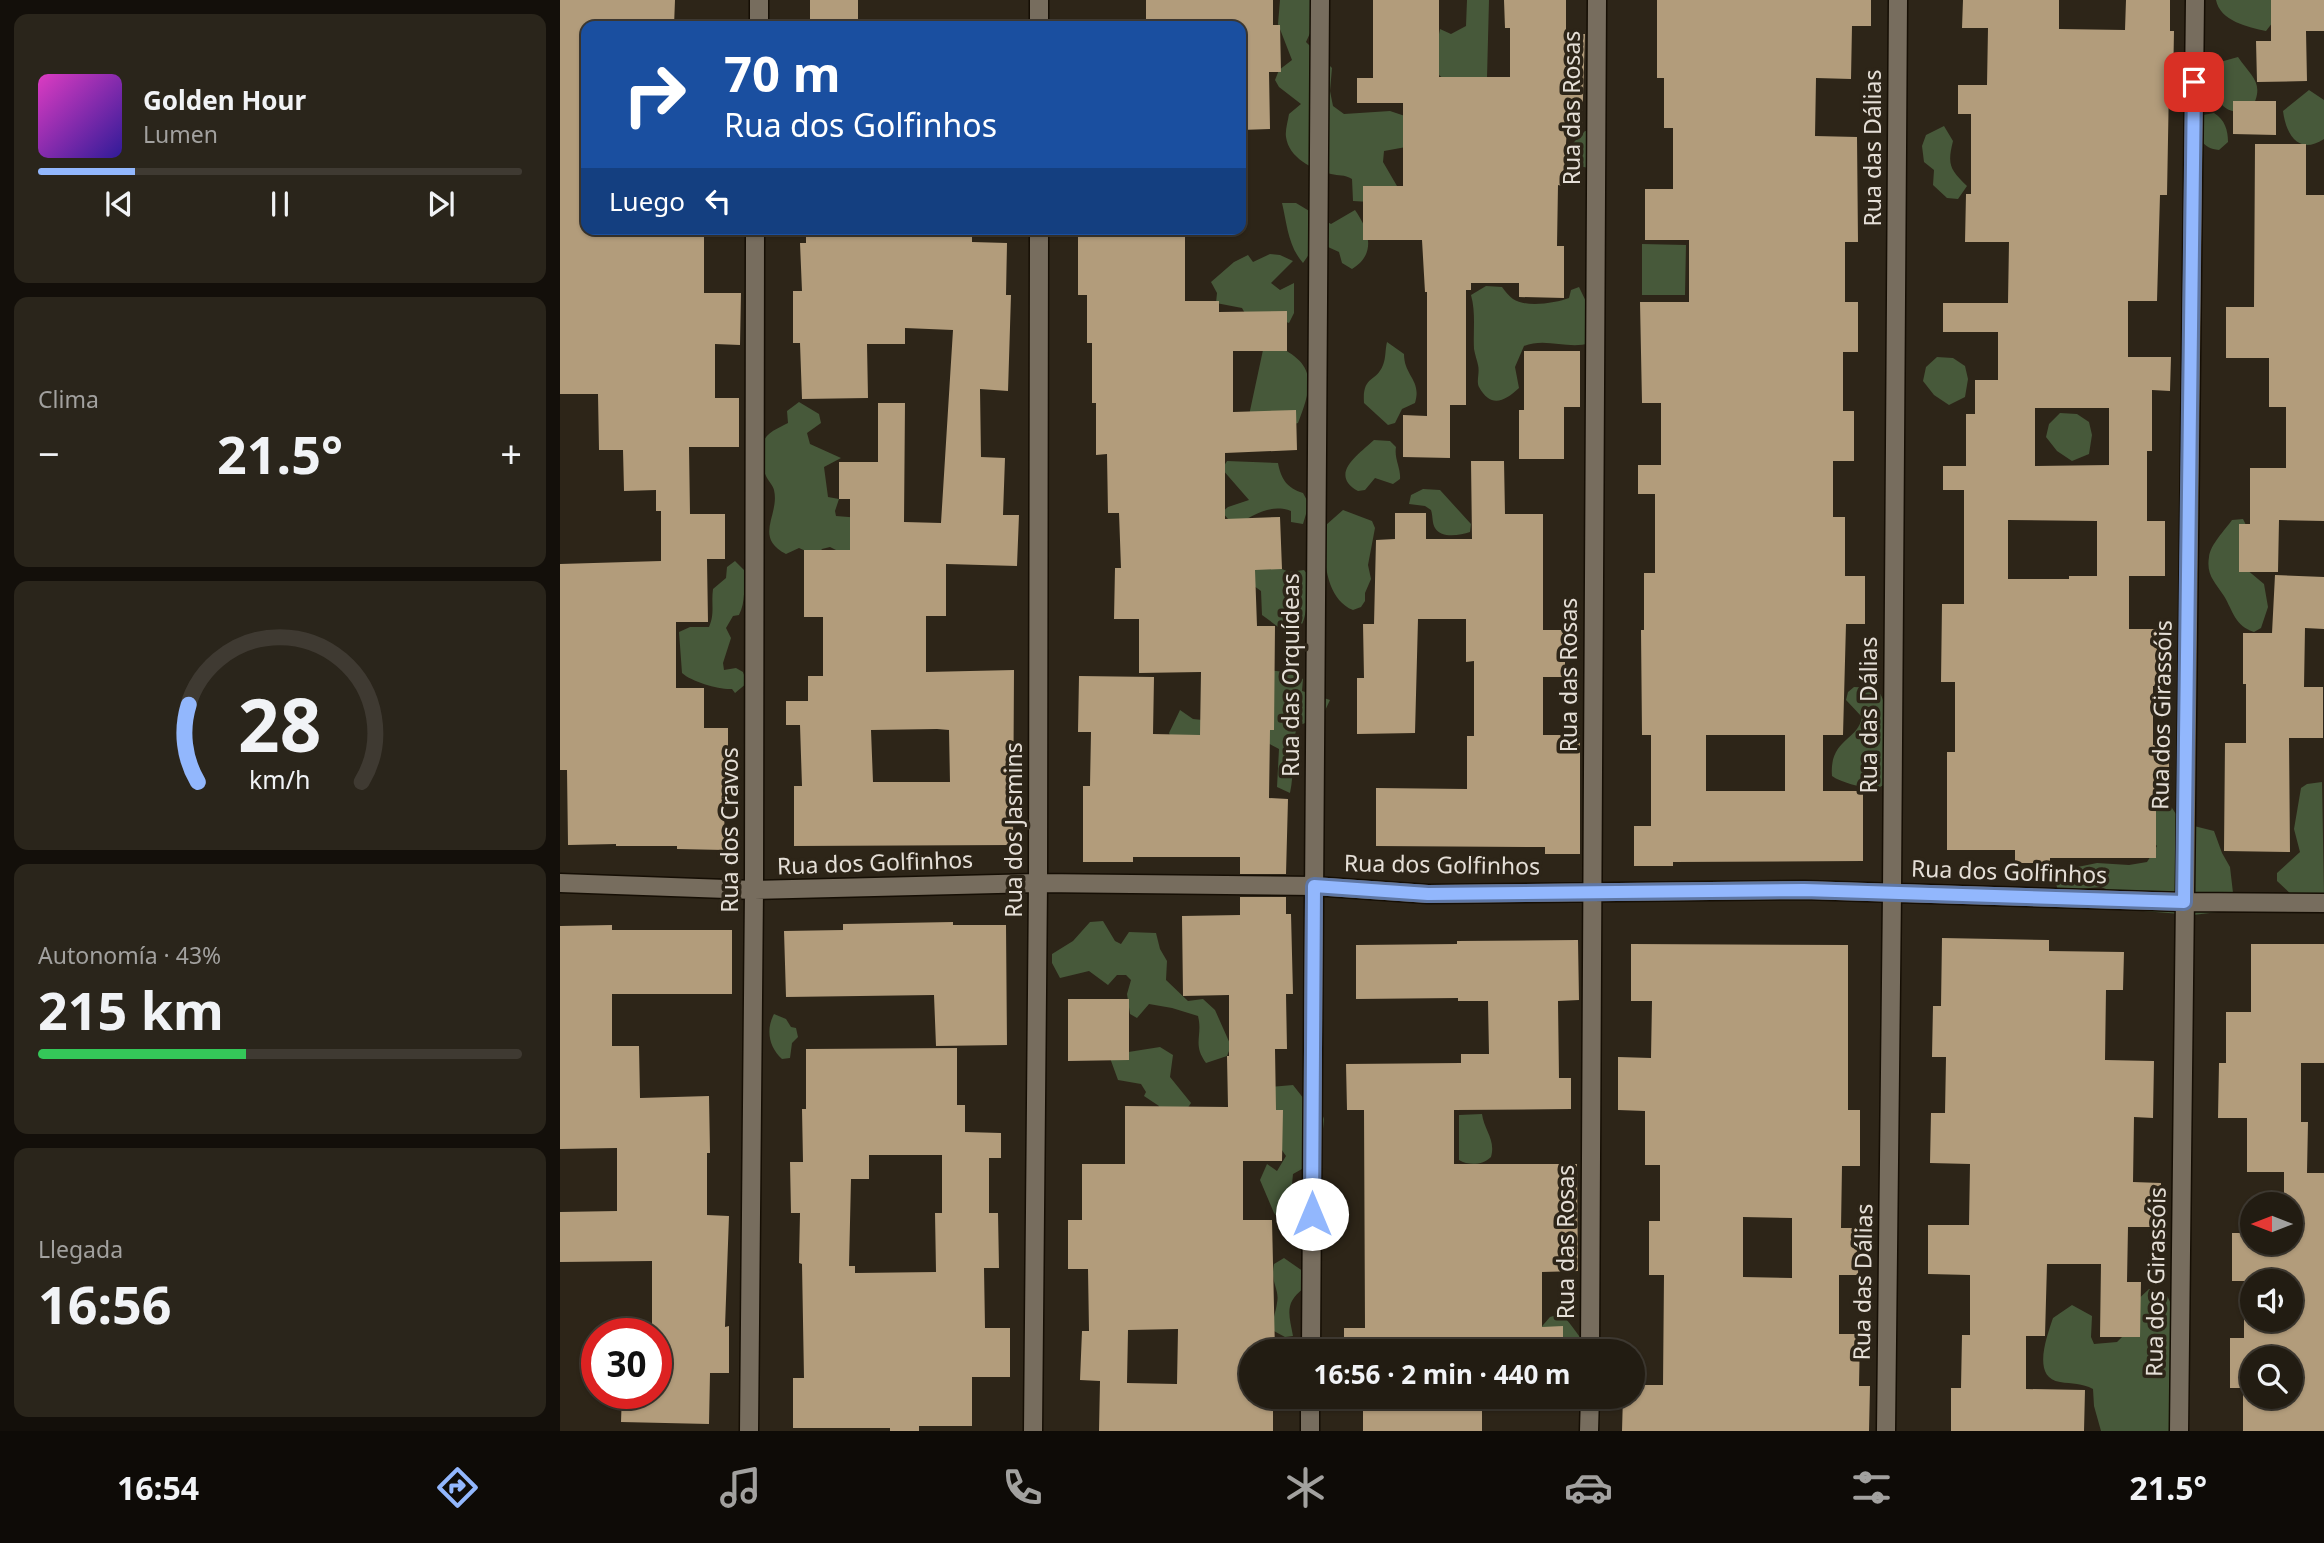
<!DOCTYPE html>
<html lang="es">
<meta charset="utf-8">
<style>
:root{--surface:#221c12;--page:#2a251b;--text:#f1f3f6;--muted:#a2a19f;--line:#3f3a32;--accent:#92b7fd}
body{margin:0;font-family:"Noto Sans",sans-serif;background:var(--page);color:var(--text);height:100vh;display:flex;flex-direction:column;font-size:26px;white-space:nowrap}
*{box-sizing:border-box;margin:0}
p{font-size:23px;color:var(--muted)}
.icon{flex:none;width:38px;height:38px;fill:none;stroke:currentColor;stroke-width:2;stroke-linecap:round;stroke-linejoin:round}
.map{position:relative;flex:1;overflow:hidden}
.side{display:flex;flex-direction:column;gap:14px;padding:14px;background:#130f0a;width:560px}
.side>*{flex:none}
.top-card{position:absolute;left:21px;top:21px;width:665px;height:214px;border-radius:14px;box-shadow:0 2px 5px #0004,0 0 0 2px var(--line);background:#1a4fa0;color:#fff;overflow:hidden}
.needle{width:46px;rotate:270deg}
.fabs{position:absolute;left:1680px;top:1192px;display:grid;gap:14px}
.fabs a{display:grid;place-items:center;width:63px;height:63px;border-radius:50%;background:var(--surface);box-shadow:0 2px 5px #0004,0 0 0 2px var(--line);font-size:35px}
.speed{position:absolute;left:21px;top:1318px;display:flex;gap:14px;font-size:35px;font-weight:700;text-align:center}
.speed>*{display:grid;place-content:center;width:91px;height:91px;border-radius:50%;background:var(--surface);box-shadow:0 2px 5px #0004,0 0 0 2px var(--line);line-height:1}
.speed .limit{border:10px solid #d22;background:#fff;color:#111}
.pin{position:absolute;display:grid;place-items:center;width:60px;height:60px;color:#fff;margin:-30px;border-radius:14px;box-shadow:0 4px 10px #0006}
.me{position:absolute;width:77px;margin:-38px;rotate:0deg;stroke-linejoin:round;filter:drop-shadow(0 0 5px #0008)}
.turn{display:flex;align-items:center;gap:24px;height:147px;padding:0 28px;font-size:32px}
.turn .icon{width:91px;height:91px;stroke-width:2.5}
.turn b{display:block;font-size:49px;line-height:60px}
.then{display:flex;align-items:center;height:66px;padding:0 28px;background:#0003;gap:14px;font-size:26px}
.big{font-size:52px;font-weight:700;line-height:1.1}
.side .tile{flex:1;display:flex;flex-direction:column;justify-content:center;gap:10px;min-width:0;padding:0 24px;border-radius:14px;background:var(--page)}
.side .dial{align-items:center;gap:0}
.dial svg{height:182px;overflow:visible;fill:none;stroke:var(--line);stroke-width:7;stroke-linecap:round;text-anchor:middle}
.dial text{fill:var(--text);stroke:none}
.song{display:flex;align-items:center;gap:21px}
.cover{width:84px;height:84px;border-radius:10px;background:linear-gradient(135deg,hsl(310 70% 55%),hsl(250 70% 35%))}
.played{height:7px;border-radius:4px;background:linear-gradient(90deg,var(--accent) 20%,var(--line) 20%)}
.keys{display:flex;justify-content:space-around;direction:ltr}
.heat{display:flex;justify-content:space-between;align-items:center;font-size:38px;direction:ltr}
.charge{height:10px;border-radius:5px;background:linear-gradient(90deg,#34c759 43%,var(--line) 0)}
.trip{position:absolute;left:679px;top:1339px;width:406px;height:70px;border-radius:35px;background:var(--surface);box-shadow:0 2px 5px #0004,0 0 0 2px var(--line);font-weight:700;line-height:70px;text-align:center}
.dock{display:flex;height:112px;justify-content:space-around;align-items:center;background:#0e0b07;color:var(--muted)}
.dock .icon{width:49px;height:49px}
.dock .on{color:var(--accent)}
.dock b{font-size:32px;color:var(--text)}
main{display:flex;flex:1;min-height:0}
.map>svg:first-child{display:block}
.forest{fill:#47593a}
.building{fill:#b29c7b;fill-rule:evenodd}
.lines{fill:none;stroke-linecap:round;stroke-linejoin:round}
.minor-casing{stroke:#150e04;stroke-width:21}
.minor{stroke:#776d5e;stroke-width:18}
.route-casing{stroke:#5f77a4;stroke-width:18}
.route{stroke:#92b7fd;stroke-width:12}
.labels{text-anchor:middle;stroke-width:7;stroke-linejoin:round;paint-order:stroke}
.street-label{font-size:23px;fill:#e5dfd7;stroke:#2d2518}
</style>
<main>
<section class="side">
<div class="tile">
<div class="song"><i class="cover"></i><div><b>Golden Hour</b><p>Lumen</p></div></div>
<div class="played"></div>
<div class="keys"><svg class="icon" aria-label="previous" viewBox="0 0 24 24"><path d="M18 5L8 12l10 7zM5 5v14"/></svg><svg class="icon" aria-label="pause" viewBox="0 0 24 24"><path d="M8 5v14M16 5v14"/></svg><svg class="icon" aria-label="next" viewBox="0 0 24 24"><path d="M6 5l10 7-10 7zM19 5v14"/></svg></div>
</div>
<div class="tile"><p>Clima</p>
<div class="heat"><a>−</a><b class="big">21.5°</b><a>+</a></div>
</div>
<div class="tile dial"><svg viewBox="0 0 100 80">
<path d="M14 69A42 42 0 1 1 86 69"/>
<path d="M14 69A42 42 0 0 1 10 35" stroke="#92b7fd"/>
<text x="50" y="56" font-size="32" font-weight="700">28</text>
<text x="50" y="72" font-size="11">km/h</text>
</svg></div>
<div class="tile"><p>Autonomía · 43%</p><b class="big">215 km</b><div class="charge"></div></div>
<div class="tile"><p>Llegada</p><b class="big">16:56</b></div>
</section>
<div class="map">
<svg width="1764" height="1431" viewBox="0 0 1764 1431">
<rect width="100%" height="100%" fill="#2d2518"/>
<path class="forest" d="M720,0h32l-1,31 -5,11 26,26 -2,23 3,15 11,8 46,-3 15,5 1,31 -22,4 -1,11 14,24 -27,16 -17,-1 -1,-22c-8,-5 -13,-3 -21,-5 -19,-5 -42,-16 -45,-37 -1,-7 2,-16 3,-23l12,-10 -22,-17 -4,-7 4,-10 13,-10 -14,-36z
M907,0h22l-2,78 -41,3 -14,-12 8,-40 11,5 15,-8z
M1656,0h57v22l-7,9c-18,-4 -46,-10 -50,-31z
M1678,57c15,22 28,26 12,55 -31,3 -31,-13 -45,-36l8,-12z
M1749,90l15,10v39c-26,17 -38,-5 -41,-28z
M1654,113c11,7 14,17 14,29l-9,8c-17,-2 -20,-11 -22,-27l6,-8z
M1384,126l9,15c-6,24 -3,28 14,45l-9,13 -11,-1 -14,-13 1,-15 -10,-8 -2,-16 4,-11z
M1025,131h3l4,38 -24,-6c-4,-14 8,-23 17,-32z
M722,203h14l35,21 24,-14c14,20 22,44 -3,59l-10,-6 -3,-11 -11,-5 -16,3 -9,13c-15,-17 -16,-39 -21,-60z
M1082,244l44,1 -1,50h-43z
M710,254l10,1 13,6 -22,22 9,7 14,-7v30l-5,10 -19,-7 -23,1 -5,-9 -26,-5 1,-10 -6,-11 23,-20 14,-7 5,7z
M926,286l16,1c3,4 7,9 11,12 13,9 43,4 56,-1l2,-8 8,-3 13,27 -2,29c-22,7 -44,-6 -66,3l-9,21 4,21c-14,13 -28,21 -40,-1 -3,-6 1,-14 -1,-22 -1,-5 -3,-10 -4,-16 -1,-18 2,-36 -3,-54z
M827,342l17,12c0,22 18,26 11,49l-13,6 -7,14 -7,2 -24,-22c-2,-28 12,-20 19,-38 3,-7 2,-15 4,-23z
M717,346c41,19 35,40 21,77l-24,6 -26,-9 15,-70z
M1377,357l16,1 12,8 3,13 -3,18 -16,8 -15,-10 -11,-14 3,-14z
M239,402l20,12 2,9 -14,10 3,11 31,14 -17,9 4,30 11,2 -4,12 1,5 25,2 24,40 -47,-7 -8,-4 -8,2 -5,7 -18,-8 -13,6c-33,-17 -6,-39 -12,-64 -1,-5 -6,-9 -8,-14 -4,-8 -5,-25 -3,-33 3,-11 16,-15 25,-20l-1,-12z
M1500,413l17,1 12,8 3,13 -3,19 -17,7 -15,-10 -11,-14 3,-13z
M814,440l16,1 6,6c-2,12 5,21 4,32l-7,5 -18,-6 -10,12 -7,1c-30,-17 1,-37 16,-51z
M667,461l51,2c3,16 9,25 25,30l6,11 -6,20 -12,-2v-11c-21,-8 -39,5 -57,15l-12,-14 6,-5 21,-7 -27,-31z
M863,489l17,1 31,34 -1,8c-10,3 -28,7 -35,-4 -3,-5 -2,-12 -4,-18l-6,-4 -16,-2 2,-9z
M783,510l29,11 3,7 -7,37 3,14 -6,14v8l-4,6 -8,3c-29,-11 -31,-59 -27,-85z
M1683,519l3,6v44l18,15 4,23 -7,21 -7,4c-19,-6 -21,-21 -30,-36 -9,-14 -18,-21 -15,-39 1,-12 16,-27 23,-37z
M175,561l11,11c-3,16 0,29 -7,43l-6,1 -7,12 5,10 -8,25 1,7 12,-2 7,4 4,11 -12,10 -3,-4c-12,1 -40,-7 -50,-16l-3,-41 11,-5h19c6,-14 2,-23 4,-38l13,-11 1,-11z
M692,567h25l12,5 15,-2 4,5 4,19c-10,17 -3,24 -16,39l-15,-4 -19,-14 -1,-24 -14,-10z
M708,670l25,3 10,6 -1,12 28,9 -8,17 -25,9c-6,23 -2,44 -7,67l-13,-6 2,-38 -15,-8z
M1294,687l22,1c13,15 6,25 8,42 2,16 7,30 9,45 -5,5 -10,13 -18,13 -10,1 -35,-6 -43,-12 -3,-37 26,-35 30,-59l-16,-17 2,-8z
M620,710l13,9 38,4 -46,48 -16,-38z
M1762,782l2,113 -30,2 -17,-16v-8l23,-21 -6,-23 7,-41 6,-4z
M1587,799l23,6 12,18 32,8 8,22 8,14 5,43 -42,5 -50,-4 -19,-15 -23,-9 -43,4 -5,-19 44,-9 32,2 18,-3 10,-16 -10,-11z
M543,921l12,20 6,3 8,-12 27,1 4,16 7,12 -1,19 22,21 15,-2 12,11 16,36 -4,10 -21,7c-14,-19 -3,-27 -8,-47l-26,-8 -23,-4 -12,14 -7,-4 -3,-20 4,-14 -5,-5h-9l-9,10 -19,-14 -29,7 -8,-15v-9l21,-13 17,-19z
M214,1014l12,5 5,8 5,1 2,9 -6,6 -2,15 -8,1c-12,-11 -17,-28 -8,-45z
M600,1047l13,8 -3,22 21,26 -8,12 -28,7 4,-16 -15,-10 2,-4 -5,-8 -23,-4 -8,-22 12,-5z
M733,1085l11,14 16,9 4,11 -4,40 -27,15 -2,21 11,29 -19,-2 -9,-9 -14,-33 7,-16 10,7 9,-15 -9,-13 -7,-56z
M922,1114c2,16 14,26 9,43 -8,8 -22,9 -32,3v-45z
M724,1258l23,16 -3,14c-20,15 -15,26 -11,48l-8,1 -13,-7c0,-10 4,-18 5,-27 3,-14 -7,-20 -3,-39z
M1589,1289l15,2c23,32 13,101 12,140h-75l-7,-25 -1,-17c-11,-6 -21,-5 -33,-7 -29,-4 -13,-46 -7,-64l19,-13 20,11 -1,21 3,7 23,-2 6,-6 9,-31z
M1001,1314c12,11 19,25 30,37h-44l-10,-19 13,-15z"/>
<path class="building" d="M0,0h115l-1,26h-88v203h40v4h78v60h37l-1,52 -25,-1v54h24v49h-50l1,67h35v45h-18l1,63h-32v66h28v40h24v50h-3l-1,72 -47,-1v-3h-61v-2l-48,1 -1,-75h-7v-206l101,-3v-50h-5v-21l-32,1 -1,-41h-24l-1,-56h-38z
M250,0h48v26h-48z
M586,0h127v25h7l1,47h-12l1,57 -29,1v-104h-95z
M813,0h66v77h71v-49h-5l-1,-28h62v34h19l-3,95h-15l-4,57 -5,-1 -1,61h7v52l-45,-1v-14h-48v7h-5v115h-16v53l-47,-1v-42l24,1v-124h-2l-3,-52h-59v-54h40v-83h-46v-25h16z
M1097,0h214v26h-19l-1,53 -35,-1 -1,58 42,1 1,105h-13v60h13v50h-15v59h11v50h-21v56h12v59h20v48h-19l-3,111h-20v56h40v70l-190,1v4h-39v-40h17v-91h-9l-1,-105h3v-57h11v-79h-17v-29h23v-62h-19l-2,-101h49v-62h-44v-51h28v-61h-9v-50h-7zM1146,735h79v56h-79z
M1403,0h96v29l66,1 1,-30h44v31h4l-1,53h-4l-2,111h-7l-3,106h-29v56h43l-1,34 -18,-1v61h-5v70h18v55h-36v53h32v57h-8v59h16v46h-13v67h-106v5h-35v-13h-68v-98h8v-70h-14l1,-78h22v-114h-21v-24h23v-52h9v-34h23v-48h-55v-29h65l1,-61h-44l1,-48h5v-80h-13v-29h29l1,-57h-26zM1475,408h74v57l-74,1zM1448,520l89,1v55h-28v3h-61z
M1711,0h53v31h-18l1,50 -50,1 -1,-41h15z
M1673,101h43v34l-43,-1z
M1695,144h51v51h18v326l-45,-1 -1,52h-39v-48h11v-56h36v-61h-17v-49h-43v-51h28z
M246,229h166v13l35,1 -1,52h5l-3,96 -28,-2 1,68 24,1 -2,57h16l-2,51 -71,-2v52h-20v56l88,-2 -1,175 -219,1v-60h8l-2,-61h-14v-24h22v-25h15v-59h-19v-67h46v-51h-11v-37h39v-59h27l-1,119 37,1 12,-193 -48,-2v16h-38l1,54 -66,1 -2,-56h-7v-52h9l-2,-48h6zM377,729l12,1 1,52h-77l-2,-52z
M518,229h107v72h34v11l68,-1v40h-54v61l63,-2 1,40 -72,3v66l55,-2 2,52 -27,1 2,56h18l-1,104h-4l-1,68 19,1 -2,75h-46v-17h-107v5h-50v-76h7l1,-54h-13l1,-56 75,1 -1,57 47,1 1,-63 -62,1v-54h-25l1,-51h6l-2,-55h-11l-1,-59 -11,1v-52h-4v-60h-5v-48h-9z
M964,351h56v56h-16v52h-45v-49h5z
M911,461h33l1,53h38v116h22v47h-22v58h37v119h-35v-7l-169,-1v-58l91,1v-53h7v-75l-8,1v-43h-48l-3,114 -58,1v-56h7l-1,-54h11l2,-84 19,-1v-26h31v26h46z
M1715,575l49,2v52l-19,-1 -1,59h19v51h-34l1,114 -66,-1 1,-108h21v-59h-3v-51h29z
M680,897h46v17h5l2,80h-7l1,55h-12l1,61h7l-1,51h-39v59h29l3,131h-24v45h22v35h-174l1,-50 -20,-1 2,-49h7l-1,-62h-20v-49h14v-56h43v-58l103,1 -1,-51h2v-61l-46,1 -1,-80 58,-1zM618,1329l-1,55 -50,-1 1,-53z
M393,922v3h53l1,120 -71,1 -2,-51 -148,2 -2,-66 59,-1v-6z
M52,925v5h120v64h-120v52h27l1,52 69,-2 1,57h-3v62l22,1 -4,111 4,-1v47h-19l-1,51 -88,-2 1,-29h34v-59h-4v-73l-92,1v-50l57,-1v-63l-57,1v-223z
M1382,938l107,2v11l75,1 -1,38h-17l-1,70 49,1 -1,57 -19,-1 -1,65 28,1 -1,44h-32l-1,55h14l-1,55h-40l1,-73h-54l-2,72h-19v53l59,1 -1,41h-133v-43h10l1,-53h8v-60l-42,-1v-49h41l1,-61 -40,-1 1,-50h14l1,-56h-14l1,-51h8z
M1018,940l1,60 -21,1 1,77h12v31l-117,1v54h123l1,107 -36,1v55l21,-1v25h-219v-23h21l-1,-218h-17l-1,-46 115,-1v-9h28l-1,-53h-30v-3l-102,1v-54l101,-1v-3z
M1071,944l217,1v165h12v56h-18l-1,62h18l-1,47h-19v59h21l-1,52h11l-1,45h-247l1,-35h10v-11h30l1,-110h-15v-54h11v-56h-15v-54l-27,-1v-53l33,1 1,-57h-21zM1183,1217l49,1v60l-49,-1z
M1691,944h73v119h-23v59h7l-1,51h17v258h-81v-43h-13v-50h14v-57h-12v-48h20v9h39v-38h-7v-32h-37v-54h-29l1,-55h7v-51h25zM1692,1281h39v39h-39zM1692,1358h39v38h-39z
M508,999h61v61l-61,1z
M397,1048v57h8v27l36,1v25h-12v55h9l1,55h-15l1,60h25v49h-38v49h-53v5h-29v-3h-97v-50h11l-2,-114 -3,-1 1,-50h-9l-1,-51h13l-1,-53h4v-60zM309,1155h73v58h-7l1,59 -81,1v-7h-6l2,-87h18z
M803,1396h119v35h-119z"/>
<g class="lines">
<g class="minor-casing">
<path id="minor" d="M199,26v-26
M479,26v-26
M0,883l194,7 284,-7 276,3 114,8 376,-4 380,12 140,1
M751,1351l9,-1351
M1030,1351l7,-1351
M189,1431l5,-541 1,-661
M473,1431l5,-548 1,-654
M750,1431v-35
M1029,1431l1,-35
M1326,1431l6,-538 6,-893
M1619,1431l16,-1431"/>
</g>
<use href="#minor" class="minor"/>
</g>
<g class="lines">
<g class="route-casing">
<path id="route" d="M752,1214l2,-328 114,8 376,-4 380,12 10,-820"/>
</g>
<use href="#route" class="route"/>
</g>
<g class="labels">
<g class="street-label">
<text transform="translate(1012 108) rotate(-90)" y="8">Rua das Rosas</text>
<text transform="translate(1313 148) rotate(-90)" y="8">Rua das Dálias</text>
<text transform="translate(731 675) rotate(-90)" y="8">Rua das Orquídeas</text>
<text transform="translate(1009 675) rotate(-90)" y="8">Rua das Rosas</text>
<text transform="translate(1309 715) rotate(-90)" y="8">Rua das Dálias</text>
<text transform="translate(1602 715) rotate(-89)" y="8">Rua dos Girassóis</text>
<text transform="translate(170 830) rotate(-90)" y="8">Rua dos Cravos</text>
<text transform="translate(454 830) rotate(-90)" y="8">Rua dos Jasmins</text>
<text transform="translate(315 863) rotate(-2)" y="8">Rua dos Golfinhos</text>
<text transform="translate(882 865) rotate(1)" y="8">Rua dos Golfinhos</text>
<text transform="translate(1449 872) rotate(2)" y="8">Rua dos Golfinhos</text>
<text transform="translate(1006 1242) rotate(-90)" y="8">Rua das Rosas</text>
<text transform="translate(1303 1282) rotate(-89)" y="8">Rua das Dálias</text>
<text transform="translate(1596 1282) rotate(-89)" y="8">Rua dos Girassóis</text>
</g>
</g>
</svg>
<div class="fabs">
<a><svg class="needle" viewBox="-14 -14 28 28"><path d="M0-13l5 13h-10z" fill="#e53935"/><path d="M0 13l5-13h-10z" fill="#a2a19f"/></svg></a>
<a><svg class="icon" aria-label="sound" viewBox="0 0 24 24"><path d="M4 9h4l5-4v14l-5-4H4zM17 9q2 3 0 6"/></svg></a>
<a><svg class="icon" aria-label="search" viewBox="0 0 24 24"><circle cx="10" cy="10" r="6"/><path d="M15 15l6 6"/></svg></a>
</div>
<div class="speed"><div class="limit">30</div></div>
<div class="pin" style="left:1634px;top:82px;background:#d93025"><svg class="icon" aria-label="arrive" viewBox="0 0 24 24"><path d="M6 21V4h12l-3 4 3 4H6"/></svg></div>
<svg class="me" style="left:752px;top:1214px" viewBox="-20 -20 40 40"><circle r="19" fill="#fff"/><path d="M0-13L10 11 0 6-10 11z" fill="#92b7fd"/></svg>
<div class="trip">16:56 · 2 min · 440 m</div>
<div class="top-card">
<div class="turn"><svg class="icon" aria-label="right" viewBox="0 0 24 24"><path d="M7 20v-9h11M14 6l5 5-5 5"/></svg><div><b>70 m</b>Rua dos Golfinhos</div></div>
<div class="then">Luego<svg class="icon" aria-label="left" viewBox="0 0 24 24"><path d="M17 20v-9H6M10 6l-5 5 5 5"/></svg></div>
</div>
</div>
</main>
<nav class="dock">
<b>16:54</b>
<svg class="icon on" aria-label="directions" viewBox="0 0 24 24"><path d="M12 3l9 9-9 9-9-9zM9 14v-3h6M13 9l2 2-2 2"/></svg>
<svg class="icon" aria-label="music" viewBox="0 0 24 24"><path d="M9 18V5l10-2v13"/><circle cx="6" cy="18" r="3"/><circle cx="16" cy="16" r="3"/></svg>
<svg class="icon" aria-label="phone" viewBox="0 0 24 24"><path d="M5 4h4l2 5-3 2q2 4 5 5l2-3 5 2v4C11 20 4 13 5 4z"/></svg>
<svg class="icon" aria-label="climate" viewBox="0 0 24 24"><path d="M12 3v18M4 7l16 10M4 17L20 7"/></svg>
<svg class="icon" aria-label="car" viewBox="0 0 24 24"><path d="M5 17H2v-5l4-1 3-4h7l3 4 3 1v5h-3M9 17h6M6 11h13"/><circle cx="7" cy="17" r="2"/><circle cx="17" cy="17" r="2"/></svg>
<svg class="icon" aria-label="filters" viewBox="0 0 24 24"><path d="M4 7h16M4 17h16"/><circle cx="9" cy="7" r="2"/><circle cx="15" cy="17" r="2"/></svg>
<b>21.5°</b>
</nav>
